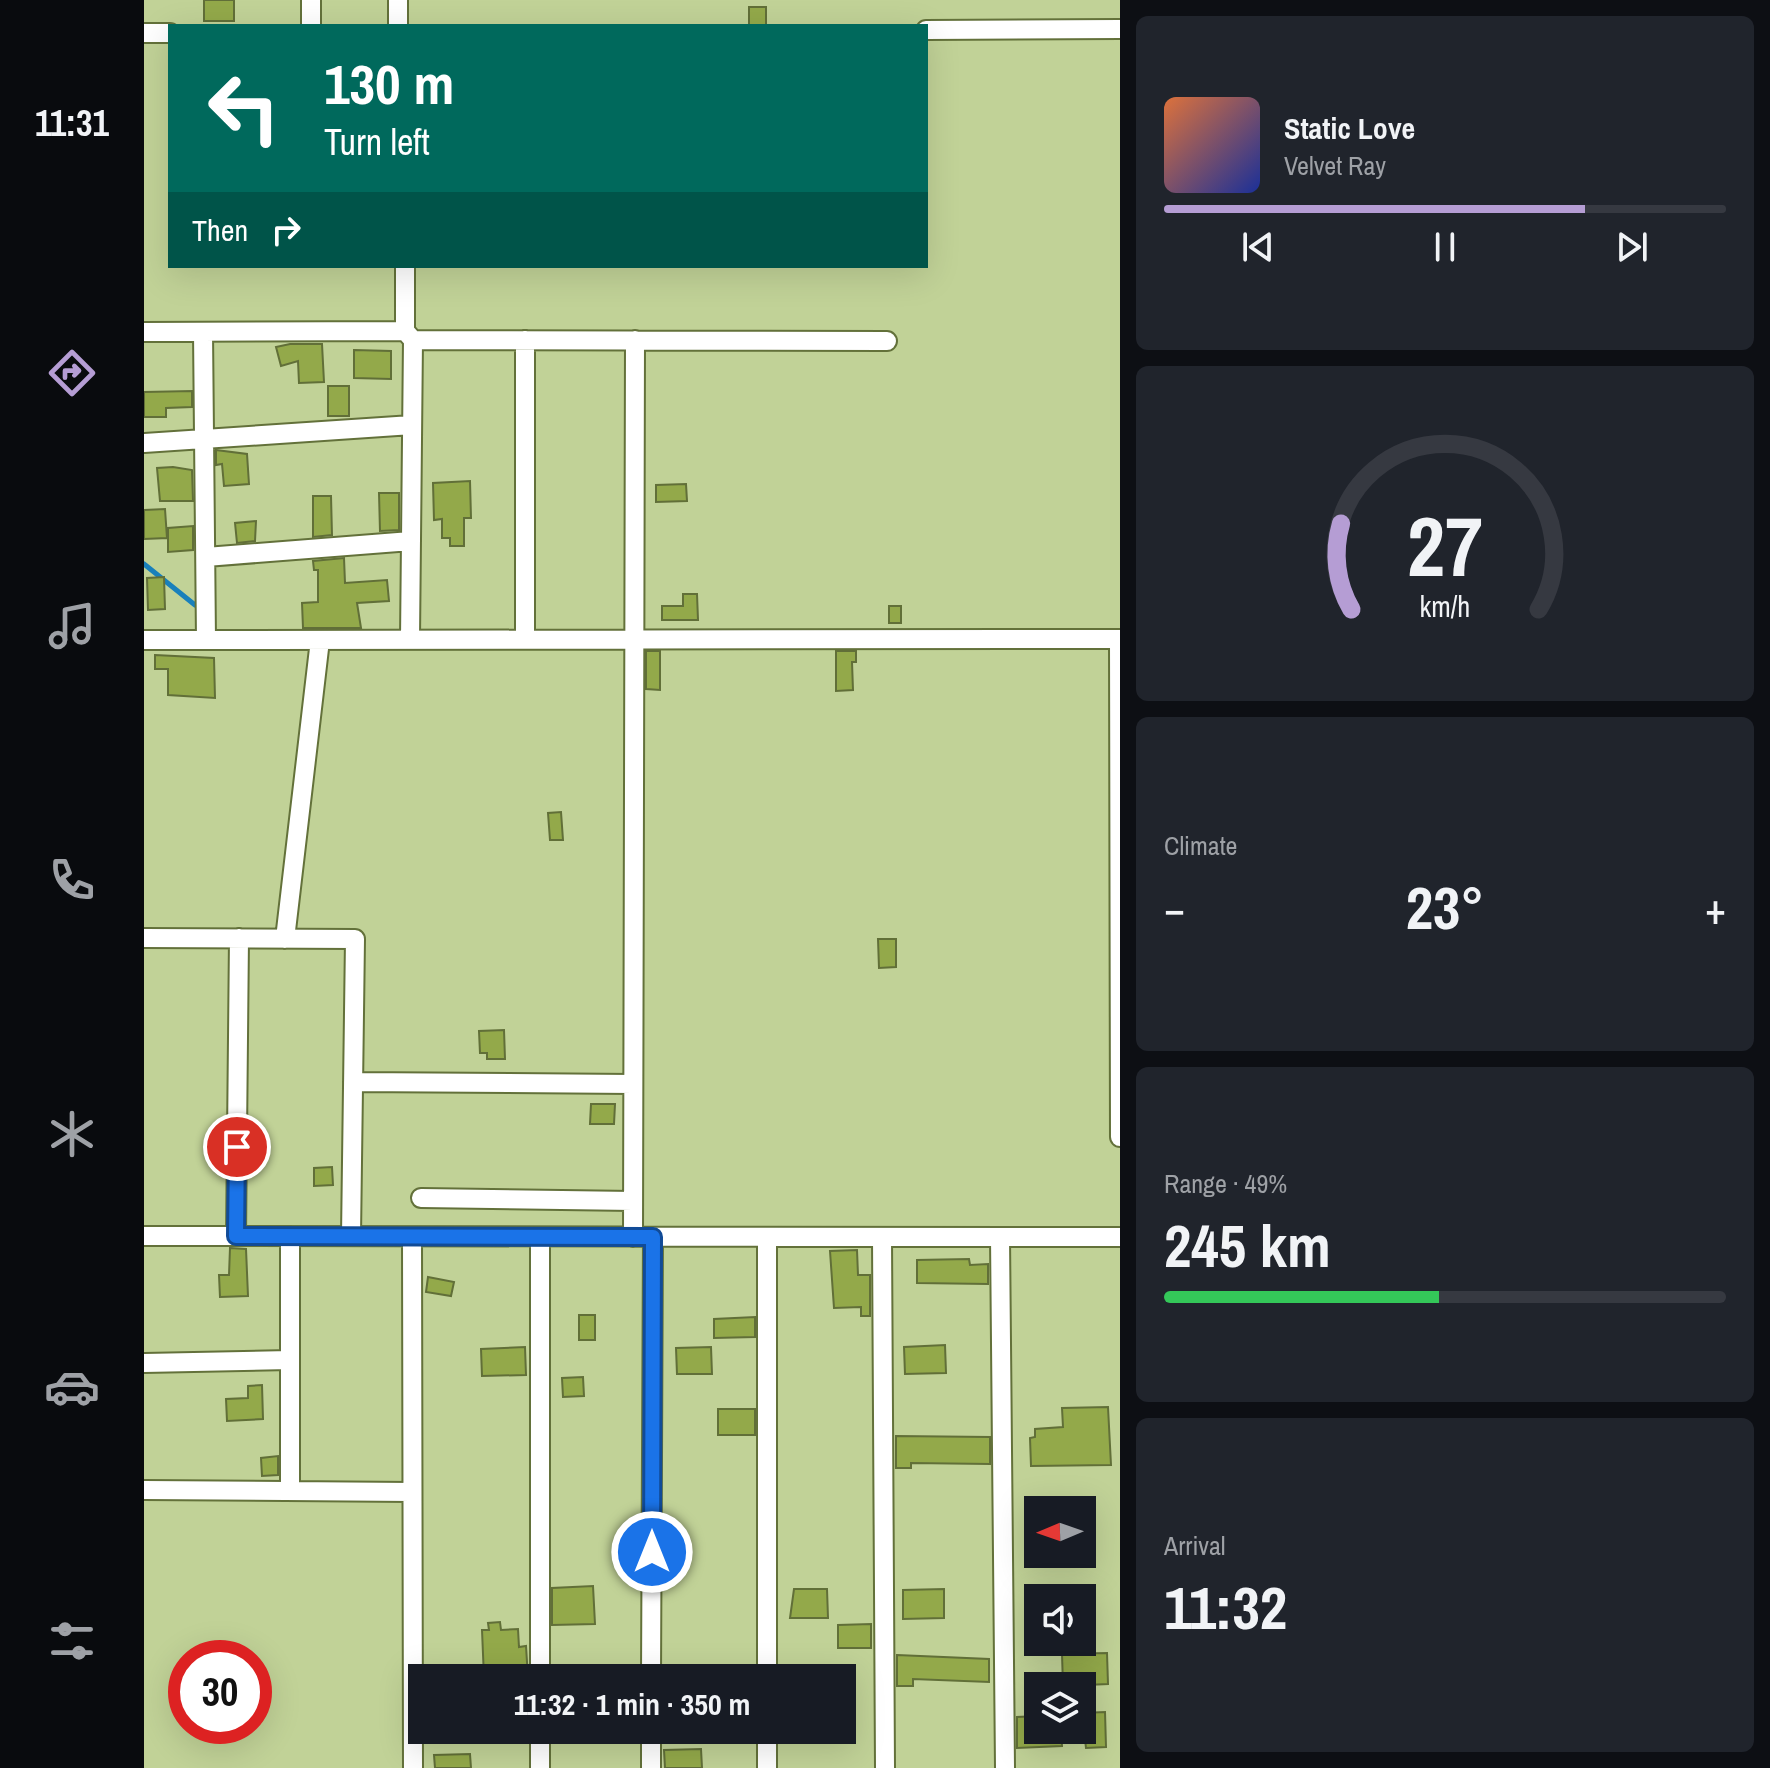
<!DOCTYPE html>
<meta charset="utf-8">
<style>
:root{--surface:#171b24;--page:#20242c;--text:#f1f3f6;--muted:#9ea1a6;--line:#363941;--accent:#b59dd4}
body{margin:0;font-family:"Archivo Narrow",sans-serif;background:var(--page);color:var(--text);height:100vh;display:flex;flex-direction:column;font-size:30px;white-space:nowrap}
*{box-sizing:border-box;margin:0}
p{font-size:26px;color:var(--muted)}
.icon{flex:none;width:44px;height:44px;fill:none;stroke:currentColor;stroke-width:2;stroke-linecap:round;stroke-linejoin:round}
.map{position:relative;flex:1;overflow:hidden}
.details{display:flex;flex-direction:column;gap:16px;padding:16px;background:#0d0f14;width:650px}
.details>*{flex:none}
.hud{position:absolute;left:24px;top:24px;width:760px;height:244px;border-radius:0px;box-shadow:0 8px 32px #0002;background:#00695c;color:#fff;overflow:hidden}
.needle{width:52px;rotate:268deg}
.tools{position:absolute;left:880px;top:1496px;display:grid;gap:16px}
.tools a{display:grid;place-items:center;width:72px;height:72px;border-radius:0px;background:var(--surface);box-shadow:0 8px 32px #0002;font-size:40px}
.speed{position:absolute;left:24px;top:1640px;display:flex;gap:16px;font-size:40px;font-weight:700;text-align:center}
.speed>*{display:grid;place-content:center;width:104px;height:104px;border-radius:50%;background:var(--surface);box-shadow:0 8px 32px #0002;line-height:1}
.speed .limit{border:12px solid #d22;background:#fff;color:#111}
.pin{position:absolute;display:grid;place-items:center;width:68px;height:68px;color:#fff;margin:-34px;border:4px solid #fff;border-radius:50%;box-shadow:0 2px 8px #0007}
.me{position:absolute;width:88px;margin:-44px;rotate:0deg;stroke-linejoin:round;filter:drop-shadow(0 0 6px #0008)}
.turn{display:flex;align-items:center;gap:28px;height:168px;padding:0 24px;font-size:36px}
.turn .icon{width:104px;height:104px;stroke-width:2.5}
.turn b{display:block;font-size:56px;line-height:68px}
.then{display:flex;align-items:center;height:76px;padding:0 24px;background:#0003;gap:16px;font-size:30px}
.big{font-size:60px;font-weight:700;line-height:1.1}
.details .tile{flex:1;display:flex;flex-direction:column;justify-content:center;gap:12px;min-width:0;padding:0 28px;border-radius:12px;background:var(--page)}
.details .dial{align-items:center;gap:0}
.dial svg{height:208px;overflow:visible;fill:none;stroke:var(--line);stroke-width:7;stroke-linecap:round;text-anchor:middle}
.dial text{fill:var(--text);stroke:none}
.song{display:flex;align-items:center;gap:24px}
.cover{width:96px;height:96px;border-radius:12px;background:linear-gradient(135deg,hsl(20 70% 55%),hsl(230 70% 35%))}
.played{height:8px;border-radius:4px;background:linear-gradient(90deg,var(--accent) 75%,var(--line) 75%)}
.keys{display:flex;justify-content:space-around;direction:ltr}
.heat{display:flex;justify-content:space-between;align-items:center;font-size:44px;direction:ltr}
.charge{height:12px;border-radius:6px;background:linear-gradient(90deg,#34c759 49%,var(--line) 0)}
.trip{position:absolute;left:264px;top:1664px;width:448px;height:80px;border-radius:0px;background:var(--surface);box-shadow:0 8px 32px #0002;font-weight:700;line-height:80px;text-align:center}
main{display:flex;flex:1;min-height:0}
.menu{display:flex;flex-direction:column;width:144px;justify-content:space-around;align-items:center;background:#090b0e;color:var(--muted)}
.menu .icon{width:56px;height:56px}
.menu .active{color:var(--accent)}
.menu b{font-size:36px;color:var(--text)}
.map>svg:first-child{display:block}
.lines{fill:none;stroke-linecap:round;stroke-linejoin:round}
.stream{stroke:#1980bb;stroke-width:5}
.building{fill:#93a94a;stroke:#616f38;stroke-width:2}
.street-casing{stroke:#63713a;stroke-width:22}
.street{stroke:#fff;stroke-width:18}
.route-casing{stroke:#114b97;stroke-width:20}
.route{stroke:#1a73e8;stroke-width:14}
</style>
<main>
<nav class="menu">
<b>11:31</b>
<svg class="icon active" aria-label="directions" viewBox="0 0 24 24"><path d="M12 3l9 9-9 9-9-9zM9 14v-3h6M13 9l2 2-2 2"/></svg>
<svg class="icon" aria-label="music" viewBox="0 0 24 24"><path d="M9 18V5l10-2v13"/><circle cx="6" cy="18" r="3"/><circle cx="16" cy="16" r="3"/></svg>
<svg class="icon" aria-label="phone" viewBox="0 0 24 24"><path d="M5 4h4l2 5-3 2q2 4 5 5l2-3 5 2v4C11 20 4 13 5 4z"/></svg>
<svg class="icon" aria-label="climate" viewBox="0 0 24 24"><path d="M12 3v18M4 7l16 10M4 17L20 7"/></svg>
<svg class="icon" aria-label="car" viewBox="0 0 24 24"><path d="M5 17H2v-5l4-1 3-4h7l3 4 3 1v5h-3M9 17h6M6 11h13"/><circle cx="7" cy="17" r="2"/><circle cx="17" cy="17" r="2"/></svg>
<svg class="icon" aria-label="filters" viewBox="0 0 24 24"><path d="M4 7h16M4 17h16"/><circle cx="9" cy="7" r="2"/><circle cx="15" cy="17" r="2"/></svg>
</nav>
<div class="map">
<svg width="976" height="1768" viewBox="0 0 976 1768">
<rect width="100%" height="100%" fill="#c1d297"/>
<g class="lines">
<path class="stream" d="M0,564l51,41"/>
</g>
<path class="building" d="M60,0h30v21h-30z
M605,7h17v18h-17z
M146,344h32l2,38 -25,1 -1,-22 -17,5 -5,-19z
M210,350l37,1v28l-37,-1z
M184,386h21v30h-21z
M48,391v16l-26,1v9h-22v-25z
M72,450l31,4 2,30 -25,2 -2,-22 -6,1z
M29,467l19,3 1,31h-33l-3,-33z
M326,481l1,37h-7v28h-14v-8h-8v-19l-8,1 -1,-37z
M542,484l1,17 -31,1v-17z
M235,493h20v37l-19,1z
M169,496h18l1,39 -19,2z
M21,509l2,29 -23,1v-29z
M112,521l-1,20 -18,2 -2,-20z
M49,526v24l-25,2v-24z
M200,558l1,25 42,-3 2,21 -32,2 4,25h-58l-1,-25 16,-1v-32h-4l-1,-9z
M20,577l1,32 -17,1 -1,-32z
M539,594h14l1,26h-36v-14h21z
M745,606h12v17h-12z
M502,651h14v39l-14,-1z
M692,651h20v11h-4l1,28 -17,1z
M11,655l59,3 1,40 -47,-3v-26h-13z
M417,812l2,28h-13l-2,-27z
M734,939h18v28l-17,1z
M360,1030l1,29h-18v-6h-7l-1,-22z
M447,1104h24l-1,20h-24z
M188,1167l1,18 -19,1v-18z
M86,1248l16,1 2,47 -28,1 -1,-22h10z
M713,1250l1,25h12v41h-9v-9l-27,1 -4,-57z
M825,1259l1,6 18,-1v20l-71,-1v-23z
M284,1277l26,5 -3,14 -25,-4z
M435,1315h16v25h-16z
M611,1317v20l-41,1v-19z
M801,1345l1,28 -41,1 -1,-27z
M381,1347l1,28 -44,1 -1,-27z
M567,1347l1,27h-35l-1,-26z
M439,1377l1,19 -21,1 -1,-19z
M118,1385l1,34 -36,2 -1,-22 22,-1v-12z
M964,1407l3,58 -80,1 -1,-28 5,-1v-8l28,-2 -1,-19z
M574,1409h37v26h-37z
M752,1436l94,1v27l-79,-1v5h-15z
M134,1456v19l-16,1 -1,-18z
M449,1586l2,38 -43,1v-37z
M650,1589h33l1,29h-38z
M800,1589v29l-41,1v-29z
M356,1622l1,8 17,-1 1,18 7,-1 2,32h-44l-2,-48h7l-1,-7z
M727,1624v24h-33v-23z
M963,1653l1,31 -45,2 -1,-32z
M753,1655l92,4v23l-76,-3v7h-16z
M961,1712l1,35 -20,1 -4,-35z
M894,1716v14h23l1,16 -45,2v-31z
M557,1749l1,19h-37l-1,-18z
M326,1754l1,14h-36l-1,-13z"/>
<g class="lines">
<g class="street-casing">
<path id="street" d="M167,0v26
M254,0v26
M782,30l194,-1
M0,33h26
M261,266v65l8,9 -3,299
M0,332l261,-1
M59,332l3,308
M269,340l474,1
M381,340v299
M0,443l268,-18
M62,557l205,-16
M975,639l1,498
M0,640l976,-1
M0,938l211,1 -4,297
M141,939l35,-299
M209,1082l280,2
M277,1198l212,3
M0,1236l976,1
M92,1236l3,-298
M146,1236v255
M268,1237l1,531
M489,1237l2,-897
M623,1237v441
M738,1237l3,531
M856,1237l5,531
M0,1363l146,-3
M0,1490l268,2
M396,1678v-441
M507,1678l2,-441
M623,1730v38
M396,1768v-38
M507,1768v-38"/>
</g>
<use href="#street" class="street"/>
</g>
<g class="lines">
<g class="route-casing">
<path id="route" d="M93,1147l-1,89 417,1 -1,315"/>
</g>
<use href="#route" class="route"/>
</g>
</svg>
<div class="tools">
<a><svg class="needle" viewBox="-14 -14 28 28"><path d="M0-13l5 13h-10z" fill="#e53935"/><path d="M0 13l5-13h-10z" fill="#9ea1a6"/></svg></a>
<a><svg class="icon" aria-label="sound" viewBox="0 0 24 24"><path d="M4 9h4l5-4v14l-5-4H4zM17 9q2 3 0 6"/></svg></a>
<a><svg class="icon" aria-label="layers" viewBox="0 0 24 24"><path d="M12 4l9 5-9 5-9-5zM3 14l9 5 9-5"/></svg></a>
</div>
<div class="speed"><div class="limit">30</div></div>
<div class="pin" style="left:93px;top:1147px;background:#d93025"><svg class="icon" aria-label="arrive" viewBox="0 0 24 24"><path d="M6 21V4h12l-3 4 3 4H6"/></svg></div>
<svg class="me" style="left:508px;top:1552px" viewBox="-20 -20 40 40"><circle r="17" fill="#1a73e8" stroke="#fff" stroke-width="3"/><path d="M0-11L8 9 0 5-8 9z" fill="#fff"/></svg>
<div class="trip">11:32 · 1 min · 350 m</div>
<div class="hud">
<div class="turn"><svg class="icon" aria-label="left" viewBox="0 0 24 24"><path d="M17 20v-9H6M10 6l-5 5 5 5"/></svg><div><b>130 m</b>Turn left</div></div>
<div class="then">Then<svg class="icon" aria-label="right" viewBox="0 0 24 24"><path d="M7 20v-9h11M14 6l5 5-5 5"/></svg></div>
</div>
</div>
<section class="details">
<div class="tile">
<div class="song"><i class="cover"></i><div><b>Static Love</b><p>Velvet Ray</p></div></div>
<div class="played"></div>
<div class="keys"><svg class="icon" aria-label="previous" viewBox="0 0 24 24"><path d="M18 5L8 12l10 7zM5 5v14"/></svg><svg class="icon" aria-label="pause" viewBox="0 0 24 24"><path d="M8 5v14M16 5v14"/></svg><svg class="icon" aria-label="next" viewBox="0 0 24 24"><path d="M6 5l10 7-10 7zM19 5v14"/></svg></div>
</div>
<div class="tile dial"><svg viewBox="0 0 100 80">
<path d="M14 69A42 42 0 1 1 86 69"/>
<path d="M14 69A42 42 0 0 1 10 36" stroke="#b59dd4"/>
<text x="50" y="56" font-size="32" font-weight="700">27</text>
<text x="50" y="72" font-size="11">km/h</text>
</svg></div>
<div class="tile"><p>Climate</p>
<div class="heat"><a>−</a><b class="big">23°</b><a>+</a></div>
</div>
<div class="tile"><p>Range · 49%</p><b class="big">245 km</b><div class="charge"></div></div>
<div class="tile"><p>Arrival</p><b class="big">11:32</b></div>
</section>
</main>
